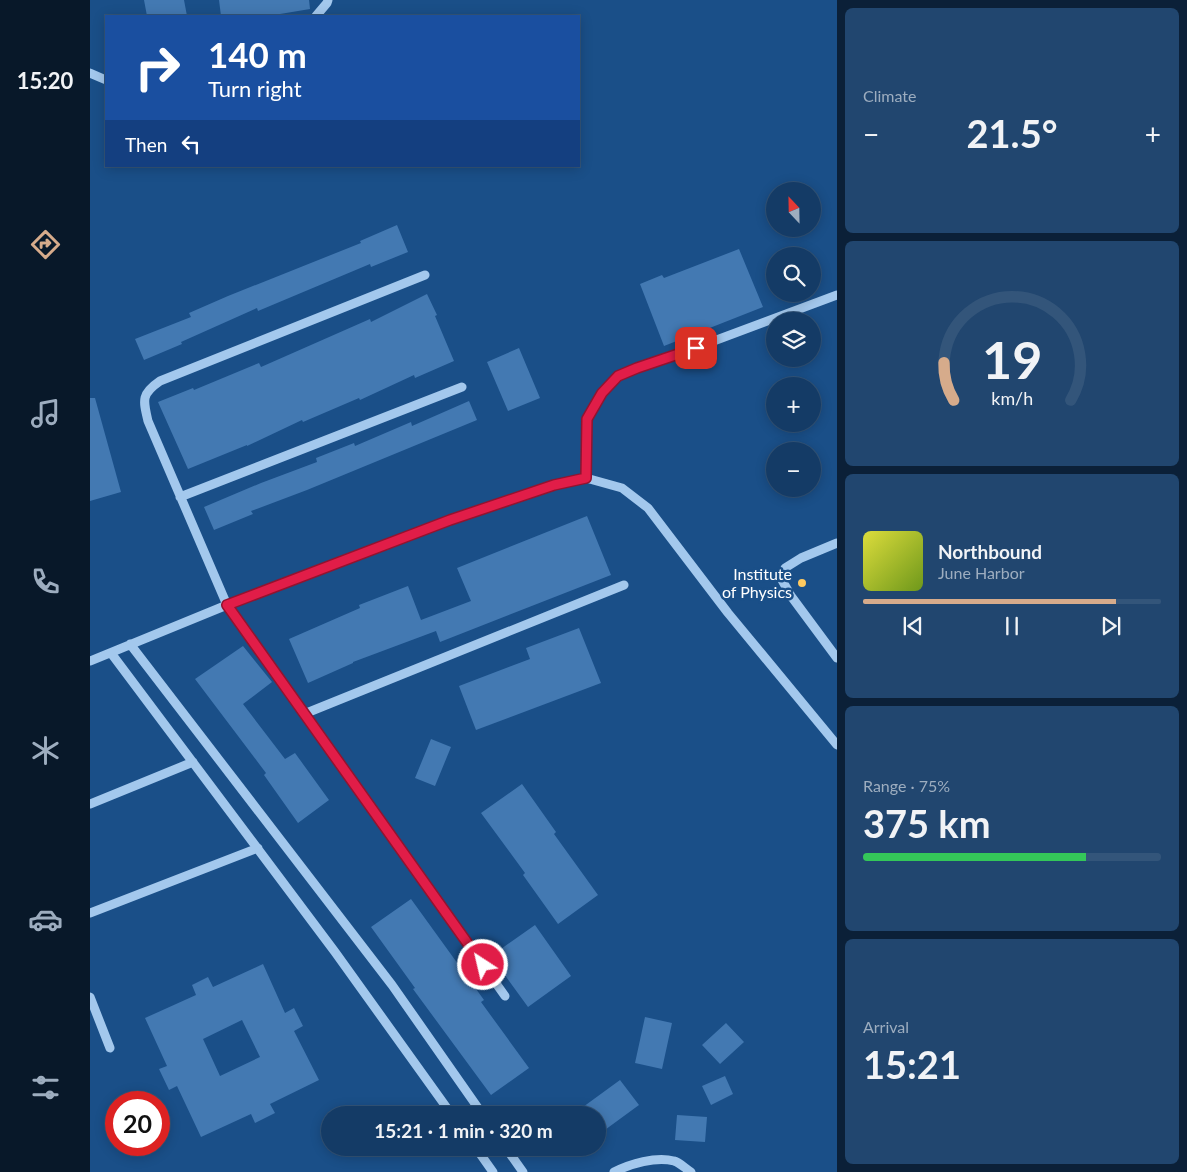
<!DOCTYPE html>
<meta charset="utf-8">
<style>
:root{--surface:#143b66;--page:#21466f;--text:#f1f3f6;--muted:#9dadbf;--line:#33557a;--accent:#d6ab8b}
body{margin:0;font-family:Lato,sans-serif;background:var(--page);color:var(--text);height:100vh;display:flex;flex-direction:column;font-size:19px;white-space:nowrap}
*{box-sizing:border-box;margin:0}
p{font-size:16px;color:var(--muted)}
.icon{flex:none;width:28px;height:28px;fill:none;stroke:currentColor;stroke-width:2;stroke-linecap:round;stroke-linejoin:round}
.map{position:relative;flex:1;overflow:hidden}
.details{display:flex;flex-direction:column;gap:8px;padding:8px;background:#0b2038;width:350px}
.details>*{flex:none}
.top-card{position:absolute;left:15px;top:15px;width:475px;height:152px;border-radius:0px;box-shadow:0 2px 12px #0003,0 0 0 1px var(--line);background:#1a4fa0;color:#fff;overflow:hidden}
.needle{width:32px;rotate:338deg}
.tools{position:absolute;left:676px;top:182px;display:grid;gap:10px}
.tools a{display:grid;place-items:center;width:55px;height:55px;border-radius:50%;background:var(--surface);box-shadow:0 2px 12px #0003,0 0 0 1px var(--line);font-size:25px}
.speed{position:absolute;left:15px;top:1091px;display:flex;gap:10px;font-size:25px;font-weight:700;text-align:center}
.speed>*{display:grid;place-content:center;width:65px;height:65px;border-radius:50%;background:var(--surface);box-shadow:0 2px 12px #0003,0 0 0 1px var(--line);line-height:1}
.speed .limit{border:8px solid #d22;background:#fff;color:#111}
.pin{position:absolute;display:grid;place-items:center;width:42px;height:42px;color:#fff;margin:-21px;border-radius:10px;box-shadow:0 2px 8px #0006}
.me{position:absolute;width:55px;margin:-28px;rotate:325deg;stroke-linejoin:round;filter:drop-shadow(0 0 4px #0008)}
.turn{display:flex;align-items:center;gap:18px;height:105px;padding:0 20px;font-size:22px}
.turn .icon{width:65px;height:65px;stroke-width:2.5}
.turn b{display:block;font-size:35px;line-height:42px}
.then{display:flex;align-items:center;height:48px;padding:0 20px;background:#0003;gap:10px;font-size:19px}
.big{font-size:38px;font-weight:700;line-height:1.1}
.details .widget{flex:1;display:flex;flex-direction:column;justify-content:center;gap:8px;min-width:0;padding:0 18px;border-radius:8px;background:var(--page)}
.details .dial{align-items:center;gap:0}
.dial svg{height:130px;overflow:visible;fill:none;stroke:var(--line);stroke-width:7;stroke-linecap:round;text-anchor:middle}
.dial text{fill:var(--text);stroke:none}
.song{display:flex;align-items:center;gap:15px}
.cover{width:60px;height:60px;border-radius:8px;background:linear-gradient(135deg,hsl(60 70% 55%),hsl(80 70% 35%))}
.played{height:5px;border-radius:2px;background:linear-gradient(90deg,var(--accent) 85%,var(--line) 85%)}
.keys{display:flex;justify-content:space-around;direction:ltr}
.heat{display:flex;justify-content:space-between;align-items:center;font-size:28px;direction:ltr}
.charge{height:8px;border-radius:4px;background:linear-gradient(90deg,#34c759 75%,var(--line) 0)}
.trip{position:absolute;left:231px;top:1106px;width:285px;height:50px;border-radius:25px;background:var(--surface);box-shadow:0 2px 12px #0003,0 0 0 1px var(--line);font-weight:700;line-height:50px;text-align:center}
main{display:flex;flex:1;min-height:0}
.menu{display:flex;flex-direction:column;width:90px;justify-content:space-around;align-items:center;background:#081829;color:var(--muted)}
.menu .icon{width:35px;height:35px}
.menu .active{color:var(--accent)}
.menu b{font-size:22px;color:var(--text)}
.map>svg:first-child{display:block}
.building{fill:#4379b2;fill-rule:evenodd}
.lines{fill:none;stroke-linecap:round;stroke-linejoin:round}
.minor{stroke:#a3c8ed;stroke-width:9}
.route-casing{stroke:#92132f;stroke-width:12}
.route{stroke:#e11d48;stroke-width:9}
.poi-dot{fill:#fec95f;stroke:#1a4f88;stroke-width:2}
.labels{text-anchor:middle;stroke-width:5;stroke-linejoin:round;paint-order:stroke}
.poi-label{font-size:16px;fill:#fff;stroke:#1a4f88;text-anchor:end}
</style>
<main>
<nav class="menu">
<b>15:20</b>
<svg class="icon active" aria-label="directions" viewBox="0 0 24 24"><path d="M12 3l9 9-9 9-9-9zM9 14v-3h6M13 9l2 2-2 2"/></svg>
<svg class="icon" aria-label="music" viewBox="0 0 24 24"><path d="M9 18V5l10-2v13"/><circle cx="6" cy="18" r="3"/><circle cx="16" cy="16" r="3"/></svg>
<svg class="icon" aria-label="phone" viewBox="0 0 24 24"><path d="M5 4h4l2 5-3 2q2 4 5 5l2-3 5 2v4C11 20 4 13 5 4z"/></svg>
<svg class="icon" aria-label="climate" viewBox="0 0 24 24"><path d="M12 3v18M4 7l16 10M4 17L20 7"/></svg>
<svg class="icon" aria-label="car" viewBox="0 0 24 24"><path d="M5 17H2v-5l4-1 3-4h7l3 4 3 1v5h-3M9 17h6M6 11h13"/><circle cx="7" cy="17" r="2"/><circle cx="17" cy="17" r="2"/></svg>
<svg class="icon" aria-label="filters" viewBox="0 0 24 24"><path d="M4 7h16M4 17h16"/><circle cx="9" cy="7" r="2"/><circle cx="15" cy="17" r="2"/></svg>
</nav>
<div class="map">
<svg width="747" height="1172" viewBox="0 0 747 1172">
<rect width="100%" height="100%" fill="#1a4f88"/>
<path class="building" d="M54,0h40l3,16h-40z
M129,0h90l1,9 -42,7h-47z
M307,225l11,27 -37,15 -1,-3 -112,47 -1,-3 -76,34 1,2 -38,16 -9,-21 56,-22 -2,-4 39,-17 133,-53 -1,-2z
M649,249l24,58 -99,39 -24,-62 22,-9 2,3z
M337,294l10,21 -2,1 19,45 -39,17 -1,-3 -54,25 -1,-2 -56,24 -1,-2 -55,26v-1l-59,24 -30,-67 35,-14 1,2 65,-27 2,4 109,-48 1,3z
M429,348l21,50 -32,13 -21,-49z
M0,398h5l26,94 -31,9z
M379,401l8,19 -170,70 -56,21 2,3 -39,16 -10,-23 57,-24 56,-21 -1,-4 38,-15 1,3 56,-24 1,4z
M497,516l24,59 -171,67 -4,-11 -83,31v1l-45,20 -19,-44 71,-31 -1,-3 49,-19 13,34 50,-19 -14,-33z
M489,628l22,55 -125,47 -17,-44 71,-27 -4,-11z
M153,646l29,36 -29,22 42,55 10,-6 34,47 -31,23 -34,-48 2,-2 -71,-94z
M341,739l20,8 -16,39 -20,-8z
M432,784l34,48 -2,2 44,61 -40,29 -35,-49 2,-2 -44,-60z
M321,899l73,101 -3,2 48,66 -38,27 -78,-106 2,-1 -44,-61z
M445,925l36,51 -43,31 -37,-51z
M173,964l22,49 9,-5 9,18 -9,5 25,49 -49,24 5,9 -20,10 -4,-9 -50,23 -24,-51 -8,4 -10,-21 8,-3 -22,-48 51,-23 -4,-10 16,-8 5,10zM152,1020l18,37 -40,19 -17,-37z
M555,1017l27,6 -10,46 -27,-6z
M636,1023l18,19 -24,22 -18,-19z
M635,1076l8,18 -22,11 -9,-19z
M530,1080l19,25 -41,30v-20h-26z
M587,1115l30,2 -2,25 -30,-2z"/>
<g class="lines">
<path class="minor" d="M226,16l11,-13 1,-3
M0,73l16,7
M335,275l-265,106c-19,13 -17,19 -12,40l79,184 278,391
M496,478l1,-59 16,-26 15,-17 19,-8 42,-14 158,-59
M90,497l282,-110
M747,543l-36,15 -16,10 -3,12 9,16 46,62
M40,644l262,341 91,130
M21,653l224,299 117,163
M0,661l137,-56 223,-85 104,-35 32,-7 36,10 26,20 80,105 109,132
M214,714l320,-129
M0,804l103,-42
M0,913l168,-65
M0,997l20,51
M386,1148l17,24
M416,1148l17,24
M524,1172c16,-8 42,-16 60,-11 5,1 12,8 17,11"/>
</g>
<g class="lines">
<g class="route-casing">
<path id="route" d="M393,965l-256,-360 223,-85 104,-35 32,-7 1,-59 15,-26 16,-17 19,-8 59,-20"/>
</g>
<use href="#route" class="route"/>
</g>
<circle class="poi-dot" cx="712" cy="583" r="5"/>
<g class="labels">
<g class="poi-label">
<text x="702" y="580">Institute<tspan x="702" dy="18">of Physics</tspan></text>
</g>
</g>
</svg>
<div class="tools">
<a><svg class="needle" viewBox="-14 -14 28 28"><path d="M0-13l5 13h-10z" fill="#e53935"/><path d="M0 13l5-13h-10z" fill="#9dadbf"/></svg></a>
<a><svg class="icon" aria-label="search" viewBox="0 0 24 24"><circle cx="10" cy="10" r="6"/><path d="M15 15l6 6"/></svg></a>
<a><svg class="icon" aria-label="layers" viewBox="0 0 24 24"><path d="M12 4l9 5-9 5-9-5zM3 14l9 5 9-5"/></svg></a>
<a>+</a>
<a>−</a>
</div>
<div class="speed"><div class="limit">20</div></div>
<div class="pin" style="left:606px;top:348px;background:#d93025"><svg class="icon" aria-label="arrive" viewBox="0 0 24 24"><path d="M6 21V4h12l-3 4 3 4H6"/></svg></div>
<svg class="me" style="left:393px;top:965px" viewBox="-20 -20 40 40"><circle r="17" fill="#e11d48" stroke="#fff" stroke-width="3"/><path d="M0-11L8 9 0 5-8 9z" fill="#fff"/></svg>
<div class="trip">15:21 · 1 min · 320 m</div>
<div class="top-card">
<div class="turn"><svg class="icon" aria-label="right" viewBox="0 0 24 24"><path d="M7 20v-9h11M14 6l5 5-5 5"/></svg><div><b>140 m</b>Turn right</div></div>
<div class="then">Then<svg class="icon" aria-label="left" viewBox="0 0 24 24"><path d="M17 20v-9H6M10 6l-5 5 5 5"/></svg></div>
</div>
</div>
<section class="details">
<div class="widget"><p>Climate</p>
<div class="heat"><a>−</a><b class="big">21.5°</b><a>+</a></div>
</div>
<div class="widget dial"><svg viewBox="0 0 100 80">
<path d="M14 69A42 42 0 1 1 86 69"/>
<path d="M14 69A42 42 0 0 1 8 46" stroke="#d6ab8b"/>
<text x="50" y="56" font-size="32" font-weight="700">19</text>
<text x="50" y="72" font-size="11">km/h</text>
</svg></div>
<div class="widget">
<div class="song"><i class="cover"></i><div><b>Northbound</b><p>June Harbor</p></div></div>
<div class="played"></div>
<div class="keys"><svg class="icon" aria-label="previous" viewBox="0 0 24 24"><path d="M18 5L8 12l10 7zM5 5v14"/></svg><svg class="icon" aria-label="pause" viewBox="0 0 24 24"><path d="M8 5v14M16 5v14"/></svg><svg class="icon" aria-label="next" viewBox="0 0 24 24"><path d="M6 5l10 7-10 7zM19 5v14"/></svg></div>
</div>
<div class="widget"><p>Range · 75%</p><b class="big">375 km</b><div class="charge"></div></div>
<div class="widget"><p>Arrival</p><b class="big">15:21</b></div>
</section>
</main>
